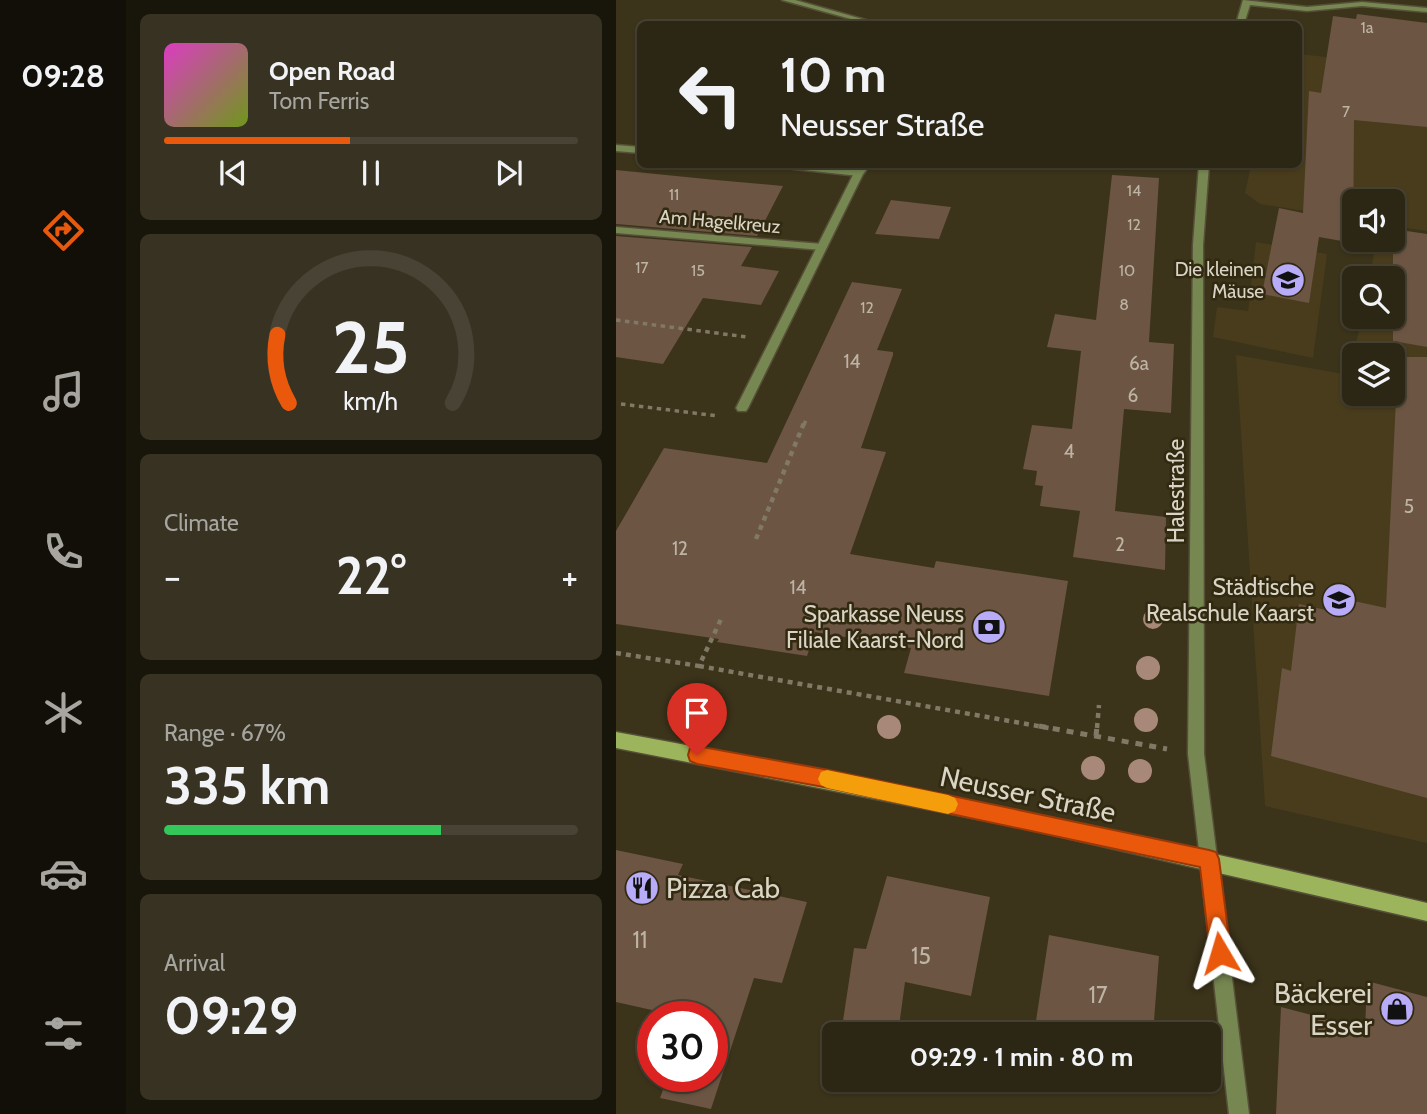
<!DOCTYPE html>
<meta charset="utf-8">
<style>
:root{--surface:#2c2614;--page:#383222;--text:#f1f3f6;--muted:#a6a5a0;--line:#484334;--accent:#ea580c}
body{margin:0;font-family:Cabin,sans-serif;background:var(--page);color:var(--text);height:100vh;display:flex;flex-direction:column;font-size:26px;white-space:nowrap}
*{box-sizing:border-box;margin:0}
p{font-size:23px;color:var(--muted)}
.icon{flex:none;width:38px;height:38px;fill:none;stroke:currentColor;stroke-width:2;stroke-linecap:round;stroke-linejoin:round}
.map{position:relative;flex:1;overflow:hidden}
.side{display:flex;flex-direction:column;gap:14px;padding:14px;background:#18150b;width:490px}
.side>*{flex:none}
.top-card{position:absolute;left:21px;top:21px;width:665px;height:147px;border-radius:10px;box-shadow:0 2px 5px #0004,0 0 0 2px var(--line);background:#2c2614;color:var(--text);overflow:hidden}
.tools{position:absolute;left:726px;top:189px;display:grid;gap:14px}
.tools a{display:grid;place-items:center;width:63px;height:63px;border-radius:10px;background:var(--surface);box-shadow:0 2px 5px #0004,0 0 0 2px var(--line);font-size:35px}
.speed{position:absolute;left:21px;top:1001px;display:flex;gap:14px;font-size:35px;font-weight:700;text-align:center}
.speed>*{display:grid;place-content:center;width:91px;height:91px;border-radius:50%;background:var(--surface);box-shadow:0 2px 5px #0004,0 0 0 2px var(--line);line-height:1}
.speed .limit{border:10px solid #d22;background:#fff;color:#111}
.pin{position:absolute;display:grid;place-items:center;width:60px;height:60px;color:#fff;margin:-72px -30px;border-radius:50% 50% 50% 0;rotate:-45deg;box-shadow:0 0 7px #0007}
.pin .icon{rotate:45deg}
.me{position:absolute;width:77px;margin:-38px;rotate:353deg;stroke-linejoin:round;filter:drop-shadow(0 0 5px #0008)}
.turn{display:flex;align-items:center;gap:24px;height:147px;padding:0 28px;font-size:32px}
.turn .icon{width:91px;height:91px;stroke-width:2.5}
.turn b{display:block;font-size:49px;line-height:60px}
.big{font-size:52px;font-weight:800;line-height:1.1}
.side .tile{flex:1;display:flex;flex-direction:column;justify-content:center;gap:10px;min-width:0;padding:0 24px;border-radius:10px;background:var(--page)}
.side .dial{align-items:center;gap:0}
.dial svg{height:182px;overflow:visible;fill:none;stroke:var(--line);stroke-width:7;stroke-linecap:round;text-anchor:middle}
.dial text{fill:var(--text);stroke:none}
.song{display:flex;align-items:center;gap:21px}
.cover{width:84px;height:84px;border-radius:10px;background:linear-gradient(135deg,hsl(310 70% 55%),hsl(80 70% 35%))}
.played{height:7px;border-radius:4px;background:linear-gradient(90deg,var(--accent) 45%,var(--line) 45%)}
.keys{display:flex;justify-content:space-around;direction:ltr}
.heat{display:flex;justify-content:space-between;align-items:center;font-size:38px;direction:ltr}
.charge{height:10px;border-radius:5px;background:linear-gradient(90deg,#34c759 67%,var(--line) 0)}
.trip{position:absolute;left:206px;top:1022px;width:399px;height:70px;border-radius:10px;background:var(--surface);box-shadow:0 2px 5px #0004,0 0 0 2px var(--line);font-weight:800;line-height:70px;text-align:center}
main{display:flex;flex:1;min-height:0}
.tabs{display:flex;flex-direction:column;width:126px;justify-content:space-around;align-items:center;background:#120f08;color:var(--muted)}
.tabs .icon{width:49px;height:49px}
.tabs .active{color:var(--accent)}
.tabs b{font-size:32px;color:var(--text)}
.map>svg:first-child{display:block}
.built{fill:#483c1c;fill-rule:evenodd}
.building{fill:#6c5543}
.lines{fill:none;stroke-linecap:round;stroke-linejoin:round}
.service-casing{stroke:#575039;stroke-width:3}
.minor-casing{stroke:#575039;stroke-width:3}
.secondary-casing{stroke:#575039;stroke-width:3}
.path-far2{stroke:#807965;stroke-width:3.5;stroke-dasharray:4.5 4.5;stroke-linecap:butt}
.path-far1{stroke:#807965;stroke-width:4.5;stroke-dasharray:5 5;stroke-linecap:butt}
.path{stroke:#807965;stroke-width:5;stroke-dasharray:7 7;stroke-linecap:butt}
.service{fill:#768751;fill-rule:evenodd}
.minor{fill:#768751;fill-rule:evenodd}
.secondary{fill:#9cb55d;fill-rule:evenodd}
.tree{fill:#a78879}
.route{fill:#ea580c;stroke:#983908;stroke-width:2}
.slow{fill:#f59e0b}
.labels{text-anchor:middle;stroke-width:5;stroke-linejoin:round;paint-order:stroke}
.far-number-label{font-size:16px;fill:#beb4a4}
.far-street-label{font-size:19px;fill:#d9d4c5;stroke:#312910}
.far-poi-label{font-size:19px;fill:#d9d4c5;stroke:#312910;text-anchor:end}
.number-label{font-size:19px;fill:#beb4a4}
.street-label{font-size:23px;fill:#d9d4c5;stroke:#312910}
.poi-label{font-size:23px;fill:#d9d4c5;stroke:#312910;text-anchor:end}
.near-number-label{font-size:23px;fill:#beb4a4}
.near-street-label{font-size:28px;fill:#d9d4c5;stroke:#312910}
.near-poi-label{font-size:28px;fill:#d9d4c5;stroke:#312910;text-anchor:start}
</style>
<main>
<nav class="tabs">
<b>09:28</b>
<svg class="icon active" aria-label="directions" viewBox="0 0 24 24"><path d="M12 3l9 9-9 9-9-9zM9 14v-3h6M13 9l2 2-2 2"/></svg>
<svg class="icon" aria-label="music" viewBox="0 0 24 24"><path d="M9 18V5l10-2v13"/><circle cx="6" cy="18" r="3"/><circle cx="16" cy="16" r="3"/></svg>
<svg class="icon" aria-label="phone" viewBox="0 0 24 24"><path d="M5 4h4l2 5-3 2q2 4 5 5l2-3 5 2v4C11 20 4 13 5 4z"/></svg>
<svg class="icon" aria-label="climate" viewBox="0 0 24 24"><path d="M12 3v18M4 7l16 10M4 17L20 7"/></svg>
<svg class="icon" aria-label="car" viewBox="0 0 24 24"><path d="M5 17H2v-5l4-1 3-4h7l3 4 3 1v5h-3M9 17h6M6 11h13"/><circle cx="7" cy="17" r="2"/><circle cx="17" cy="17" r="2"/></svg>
<svg class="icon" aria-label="filters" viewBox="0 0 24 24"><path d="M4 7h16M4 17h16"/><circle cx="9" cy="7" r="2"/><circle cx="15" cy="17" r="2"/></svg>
</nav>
<section class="side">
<div class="tile">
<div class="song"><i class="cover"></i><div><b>Open Road</b><p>Tom Ferris</p></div></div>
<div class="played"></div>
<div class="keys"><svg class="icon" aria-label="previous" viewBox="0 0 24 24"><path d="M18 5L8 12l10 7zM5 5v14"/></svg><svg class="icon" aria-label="pause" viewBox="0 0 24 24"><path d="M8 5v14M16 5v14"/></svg><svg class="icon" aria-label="next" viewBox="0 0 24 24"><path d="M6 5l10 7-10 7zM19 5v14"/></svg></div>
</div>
<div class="tile dial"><svg viewBox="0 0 100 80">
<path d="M14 69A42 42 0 1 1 86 69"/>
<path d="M14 69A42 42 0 0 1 9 39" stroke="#ea580c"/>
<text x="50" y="56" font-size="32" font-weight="700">25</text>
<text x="50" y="72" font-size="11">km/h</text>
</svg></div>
<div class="tile"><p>Climate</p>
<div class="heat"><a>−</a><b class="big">22°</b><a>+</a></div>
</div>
<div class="tile"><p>Range · 67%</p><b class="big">335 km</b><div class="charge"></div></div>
<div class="tile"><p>Arrival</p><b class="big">09:29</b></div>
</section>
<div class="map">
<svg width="811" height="1114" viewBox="0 0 811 1114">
<rect width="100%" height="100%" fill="#3b331a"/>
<path class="built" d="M683,54l128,14v163l-34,-5v-25h-39v18l-94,-15 -15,-11 6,-28 47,-1z
M777,229l34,5v609l-162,-37 -29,-451 113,20 13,-58h31v-39h-23l6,-38h17zM738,355h39v39h-39z
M640,242l71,12 -14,104 -100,-21 4,-30 31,4z"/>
<path class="building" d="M741,14l70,9v104l-73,-7 -1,123 -34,-6 -10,66 -47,-9 17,-86 24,5 6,-122 12,2 12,-77 23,3z
M0,170l100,10 67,6 -26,50 -141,-12z
M496,175l47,3 -10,164 25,2 -3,69 -47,-4 -9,102 51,6 -1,53 -92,-13 7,-46 -40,-5 3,-20 -8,-1 2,-14 -14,-2 9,-44 40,4 9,-78 -34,-4 8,-33 41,6z
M275,200l60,7 -12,32 -64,-5z
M777,229l34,5v113l-34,-6z
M0,236l136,11 -11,19 38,5 -18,34 -58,-7 -40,66 -47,-7z
M236,282l50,7 -25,61 16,2v3l-32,93 25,4 -36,102 84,14 2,-7 132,20 -19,115 -145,-23 7,-25 -96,-16 -8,24 -90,-14 2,-3 -103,-15v-93l48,-83 103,15z
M782,357h29v441l-156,-42 11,-88 9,3 8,-67 40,9 1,-15 46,10z
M0,850l67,14 -5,11 129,27 -25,81 -28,-5 -43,131 -51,-11 8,-22h44v-59h-29l-67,-15z
M271,876l103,21 -19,99 -66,-14 -7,52h-57l13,-86 12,1z
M433,935l110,21 -6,78h-119z
M751,981l60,16v117h-151l5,-107 84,22z"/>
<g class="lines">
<g class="service-casing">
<path id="service" d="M0,145l24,2v6l-24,-2z
M156,164h35l52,6 5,3 -5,3 -83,-9z
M0,227l206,17 5,3 -5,3 -206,-17z"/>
</g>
<g class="minor-casing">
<path id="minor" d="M166,0h13l85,24h-11z
M627,0l64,7 55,-5 65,6v4l-65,-6 -55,5 -57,-6 -6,19h-8z
M245,164h10l-8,10 -115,234 -2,3h-8l-2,-3 118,-235z
M583,164h10l-6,81 1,509 45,360h-20l-41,-360 5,-509z"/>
</g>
<g class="secondary-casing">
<path id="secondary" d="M0,732c272,50 542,107 811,171v18l-404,-93 -407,-80z"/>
</g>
<path class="path-far2" d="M0,320l131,17
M5,404l97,12
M188,425l3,-8"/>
<path class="path-far1" d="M140,539l48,-116
M0,653l83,13 23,-49
M83,666l350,62
M481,728l2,-23"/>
<path class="path" d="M423,726l128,23
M480,736l1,-10"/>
<use href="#service" class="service"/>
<use href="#minor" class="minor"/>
<use href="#secondary" class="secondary"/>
</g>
<g class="tree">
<circle cx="537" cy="619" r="10"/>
<circle cx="532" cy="668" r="12"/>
<circle cx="530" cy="720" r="12"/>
<circle cx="273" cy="727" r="12"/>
<circle cx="477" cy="768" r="12"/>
<circle cx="524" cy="771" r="12"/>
</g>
<path class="route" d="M81,746l132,24 380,80 7,2 3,7 12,94 -3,8 -8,3 -7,-3 -3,-8 -10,-86 -371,-79 -132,-24 -7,-3 -2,-6 2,-7z"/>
<path class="slow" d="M211,770l121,25 7,3 3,6 -3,7 -7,3 -121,-26 -6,-3 -3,-6 3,-7z"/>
<defs>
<g id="school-disc" transform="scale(1.75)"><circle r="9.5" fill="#b8abf7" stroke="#312910"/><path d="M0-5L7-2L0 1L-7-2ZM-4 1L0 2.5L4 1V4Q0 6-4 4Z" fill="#111"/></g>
<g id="bank-disc" transform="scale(1.75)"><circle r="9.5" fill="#b8abf7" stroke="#312910"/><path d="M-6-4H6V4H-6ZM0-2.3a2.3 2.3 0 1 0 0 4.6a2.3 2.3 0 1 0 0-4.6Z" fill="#111"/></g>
<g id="restaurant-disc" transform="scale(1.75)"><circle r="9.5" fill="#b8abf7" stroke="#312910"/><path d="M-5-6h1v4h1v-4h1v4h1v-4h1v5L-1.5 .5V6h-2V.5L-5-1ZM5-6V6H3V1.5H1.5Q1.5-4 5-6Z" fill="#111"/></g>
<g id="shop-disc" transform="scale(1.75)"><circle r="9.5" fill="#b8abf7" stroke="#312910"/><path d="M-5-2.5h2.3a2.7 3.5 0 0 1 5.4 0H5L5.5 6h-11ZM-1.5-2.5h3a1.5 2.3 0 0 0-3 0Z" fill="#111"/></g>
</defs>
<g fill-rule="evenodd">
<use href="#school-disc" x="672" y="280"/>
<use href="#school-disc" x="723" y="600"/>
<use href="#bank-disc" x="373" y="627"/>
<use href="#restaurant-disc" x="26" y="888"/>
<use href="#shop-disc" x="781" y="1009"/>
</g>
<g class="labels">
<g class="far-number-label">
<text x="751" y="33">1a</text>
<text x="730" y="117">7</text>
<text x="518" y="196">14</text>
<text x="58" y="200">11</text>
<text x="518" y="230">12</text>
<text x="26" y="273">17</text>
<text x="82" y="276">15</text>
<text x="511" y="276">10</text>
<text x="508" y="310">8</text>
<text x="251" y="313">12</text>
</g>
<g class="far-street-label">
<text transform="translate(104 221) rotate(5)" y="7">Am Hagelkreuz</text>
</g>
<g class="far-poi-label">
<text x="648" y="276">Die kleinen<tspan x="648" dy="22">Mäuse</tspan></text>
</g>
<g class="number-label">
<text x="236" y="368">14</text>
<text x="523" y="370">6a</text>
<text x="517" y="402">6</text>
<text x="453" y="458">4</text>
<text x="793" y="513">5</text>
<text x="504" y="551">2</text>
<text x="64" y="555">12</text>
<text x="182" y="594">14</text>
</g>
<g class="street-label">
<text transform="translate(560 491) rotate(-90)" y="8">Halestraße</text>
</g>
<g class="poi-label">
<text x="698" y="595">Städtische<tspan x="698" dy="26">Realschule Kaarst</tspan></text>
<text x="348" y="622">Sparkasse Neuss<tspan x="348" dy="26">Filiale Kaarst-Nord</tspan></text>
</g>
<g class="near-number-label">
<text x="24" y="948">11</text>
<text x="305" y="964">15</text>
<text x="482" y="1003">17</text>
</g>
<g class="near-street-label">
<text transform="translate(412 794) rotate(12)" y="10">Neusser Straße</text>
</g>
<g class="near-poi-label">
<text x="50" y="898">Pizza Cab</text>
<text x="756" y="1003" text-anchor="end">Bäckerei<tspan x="756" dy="32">Esser</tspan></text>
</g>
</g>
</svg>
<div class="tools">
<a><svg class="icon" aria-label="sound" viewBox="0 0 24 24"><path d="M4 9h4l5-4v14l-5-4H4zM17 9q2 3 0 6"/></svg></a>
<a><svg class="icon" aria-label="search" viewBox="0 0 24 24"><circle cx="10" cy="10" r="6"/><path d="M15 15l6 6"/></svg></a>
<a><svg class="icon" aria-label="layers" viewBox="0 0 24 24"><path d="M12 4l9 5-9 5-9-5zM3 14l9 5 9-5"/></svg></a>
</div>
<div class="speed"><div class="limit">30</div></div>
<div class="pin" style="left:81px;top:755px;background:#d93025"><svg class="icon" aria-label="arrive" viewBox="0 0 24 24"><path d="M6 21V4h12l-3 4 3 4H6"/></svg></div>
<svg class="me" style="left:604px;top:953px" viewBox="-20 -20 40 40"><path d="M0-17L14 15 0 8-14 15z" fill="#ea580c" stroke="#fff" stroke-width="4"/></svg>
<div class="trip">09:29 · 1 min · 80 m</div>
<div class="top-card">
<div class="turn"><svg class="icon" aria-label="left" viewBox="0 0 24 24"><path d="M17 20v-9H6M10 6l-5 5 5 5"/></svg><div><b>10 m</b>Neusser Straße</div></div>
</div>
</div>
</main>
